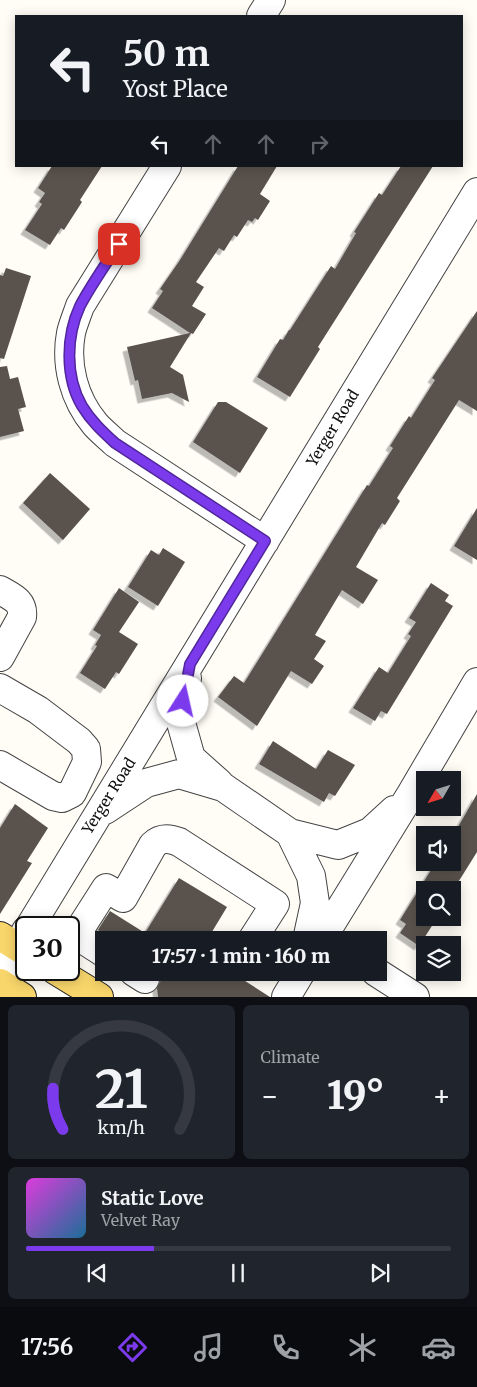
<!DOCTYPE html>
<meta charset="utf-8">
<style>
:root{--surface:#171b24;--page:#20242c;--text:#f1f3f6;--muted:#9ea1a6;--line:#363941;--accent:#7c3aed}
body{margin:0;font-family:Merriweather,serif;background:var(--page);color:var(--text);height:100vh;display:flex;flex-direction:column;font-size:19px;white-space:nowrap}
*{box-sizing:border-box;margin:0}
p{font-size:16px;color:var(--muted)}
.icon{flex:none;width:28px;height:28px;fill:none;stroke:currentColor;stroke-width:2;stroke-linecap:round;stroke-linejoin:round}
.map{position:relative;height:997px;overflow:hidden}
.details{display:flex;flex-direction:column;gap:8px;padding:8px;background:#0d0f14;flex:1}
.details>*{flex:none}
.top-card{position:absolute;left:15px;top:15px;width:448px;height:152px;border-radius:0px;box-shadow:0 2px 12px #0003;background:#171b24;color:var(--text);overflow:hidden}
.needle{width:32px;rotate:231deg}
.tools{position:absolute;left:416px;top:771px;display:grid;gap:10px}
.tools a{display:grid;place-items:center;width:45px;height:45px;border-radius:0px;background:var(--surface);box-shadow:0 2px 12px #0003;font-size:25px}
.speed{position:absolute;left:15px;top:916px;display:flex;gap:10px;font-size:25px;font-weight:700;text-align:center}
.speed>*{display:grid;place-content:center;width:65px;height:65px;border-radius:50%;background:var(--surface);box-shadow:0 2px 12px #0003;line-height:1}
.speed .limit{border:2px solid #111;border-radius:8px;background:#fff;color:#111}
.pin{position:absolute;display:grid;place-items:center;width:42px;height:42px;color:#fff;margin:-21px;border-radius:10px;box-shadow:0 2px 8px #0006}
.me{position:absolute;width:55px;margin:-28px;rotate:10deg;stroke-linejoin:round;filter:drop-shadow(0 0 4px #0008)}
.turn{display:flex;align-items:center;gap:18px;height:105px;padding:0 25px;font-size:22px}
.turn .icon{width:65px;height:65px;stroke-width:2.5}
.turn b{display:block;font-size:35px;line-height:42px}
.lanes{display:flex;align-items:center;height:48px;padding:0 25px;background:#0003;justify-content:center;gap:25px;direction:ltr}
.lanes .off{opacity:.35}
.big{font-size:38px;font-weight:800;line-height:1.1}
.details .card{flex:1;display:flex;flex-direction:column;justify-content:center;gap:8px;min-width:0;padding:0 18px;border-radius:8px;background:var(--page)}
.details .dial{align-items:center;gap:0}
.dial svg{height:130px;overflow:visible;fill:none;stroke:var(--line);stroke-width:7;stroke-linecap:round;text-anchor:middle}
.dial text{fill:var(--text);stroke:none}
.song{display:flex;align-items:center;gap:15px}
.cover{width:60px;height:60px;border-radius:8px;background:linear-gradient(135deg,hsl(300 70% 55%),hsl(200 70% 35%))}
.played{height:5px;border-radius:2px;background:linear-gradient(90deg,var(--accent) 30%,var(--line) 30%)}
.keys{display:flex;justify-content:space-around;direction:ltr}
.heat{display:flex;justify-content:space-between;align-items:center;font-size:28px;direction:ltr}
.details .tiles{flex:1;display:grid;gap:8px;grid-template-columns:1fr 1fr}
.card:last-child{grid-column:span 2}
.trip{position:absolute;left:95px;top:931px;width:292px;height:50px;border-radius:0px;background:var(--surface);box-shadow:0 2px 12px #0003;font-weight:800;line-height:50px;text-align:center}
.menu{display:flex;height:80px;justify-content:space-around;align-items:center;background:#090b0e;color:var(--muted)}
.menu .icon{width:35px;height:35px}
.menu .on{color:var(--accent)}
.menu b{font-size:22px;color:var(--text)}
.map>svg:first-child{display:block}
.building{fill:#5a524d;filter:url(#shadow)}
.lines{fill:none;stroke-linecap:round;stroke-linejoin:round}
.minor-casing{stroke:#444;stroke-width:30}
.major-casing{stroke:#222;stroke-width:30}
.minor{stroke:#fff;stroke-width:28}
.major{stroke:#f9d66b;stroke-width:28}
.route-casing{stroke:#51269a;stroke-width:12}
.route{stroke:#7c3aed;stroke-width:9}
.labels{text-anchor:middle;stroke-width:5;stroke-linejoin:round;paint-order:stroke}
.street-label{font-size:15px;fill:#111;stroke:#fff}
</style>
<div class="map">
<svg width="477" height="997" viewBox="0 0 477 997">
<defs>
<filter id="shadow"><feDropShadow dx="-4.5" dy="4.5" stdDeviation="0" flood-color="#0004"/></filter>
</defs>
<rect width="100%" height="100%" fill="#fffdf5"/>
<path class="building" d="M52,166h50l-22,34 2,2 -18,28 -3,-2 -11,17 -25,-15 17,-26 -3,-2 6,-9 -7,-5z
M238,166h39l-17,28 10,7 -12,19 -3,-2 -3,4 -4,-2 -11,17 -3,-2 -10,16 -5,-3 -23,34 8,5 -12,19 14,8 -13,20 -2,-1 -21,34 13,8 6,27 -17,-9 -30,6 -4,-19 -3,1 -8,-34 63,-14 -38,-25 11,-17 -3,-2 20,-29z
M401,166h32l-115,181 2,2 -30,48 -33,-20 23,-38 3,1 6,-10h1l41,-64 4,3 21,-36 -2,-1 25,-39 3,2z
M6,268l25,8 -27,83 -4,-1v-83l3,1z
M477,311v100l-18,-11 -62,98 3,3 -15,24 -3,-2 -26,44 22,13 -15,24 -21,-14 -27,45 11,6 -12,18 10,7 -12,18 -21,-13 -34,55 -39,-29 16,-21 10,7 123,-198 2,1 24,-38 -3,-2 19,-30 2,2 24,-38 -3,-2z
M7,366l3,13 8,-2 8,30 -8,2 6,22 -24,6v-70z
M218,402h8l42,26 -28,45 -47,-31z
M50,473l40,36 -27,31 -40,-37z
M477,508v52l-23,-14z
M163,548l22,14 -27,44 -30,-19 23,-37 8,5z
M431,583l18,12 -4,6 8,5 -66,108 -6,-3 -6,10 -22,-13 26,-41 9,6 23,-37 -3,-2 8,-12 -7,-4z
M119,588l20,14 -20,30 19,12 -19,30 -3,-2 -11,17 -25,-16 17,-27 -2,-1 6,-10 -8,-5z
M273,741l43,28 12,-19 27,15 -20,31 -6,-3 -5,9 -65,-38z
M477,794v58l-25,40v-2h-27v28h12l-18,28 -19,-13 6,-9 -6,-4 36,-58h16v-27h-1l5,-9 2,1z
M15,804l33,24 -21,33 5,2 -32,51v-86z
M179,878l48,29 -20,33h-94l-15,-10 12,-19 35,22z
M159,972h72l39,25h-112l-1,-9 4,-8z"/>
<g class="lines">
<g class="minor-casing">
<path id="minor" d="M261,16l10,-16
M167,166l-87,140c-3,9 -7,18 -9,27 -6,32 3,66 24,91 6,7 14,13 20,19l150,98
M0,590c12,7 24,11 22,27l-22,40
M187,678l-7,41 11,39 28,25
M0,688l38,22 41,31 7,8 1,13 -15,31 -10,5 -9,-2 -53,-31
M105,810l41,-27 33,-9 44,13 67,46 21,43 4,27 -8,37
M290,833l48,12 32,-13 24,-22
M29,928l448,-736
M321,940l90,-146 66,-112
M104,953l-28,-18 30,-47 17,10 30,-53c8,-8 16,-7 26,-3l96,62 -23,36
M134,972l11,7
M376,972l39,25
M0,983l17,-36 9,-16
M286,997l15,-25"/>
</g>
<g class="major-casing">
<path id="major" d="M0,936l26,16
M55,970l44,27
M0,983l22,14"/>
</g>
<use href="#minor" class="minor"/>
<use href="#major" class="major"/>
</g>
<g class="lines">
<g class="route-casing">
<path id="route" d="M119,244c-13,20 -28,41 -39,62 -14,30 -15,71 2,100 9,15 21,26 33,37l150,98 -75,123 -7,37"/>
</g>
<use href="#route" class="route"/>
</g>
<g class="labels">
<g class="street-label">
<text transform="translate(333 428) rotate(-59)" y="5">Yerger Road</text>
<text transform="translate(109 796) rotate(-58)" y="5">Yerger Road</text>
</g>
</g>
</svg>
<div class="tools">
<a><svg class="needle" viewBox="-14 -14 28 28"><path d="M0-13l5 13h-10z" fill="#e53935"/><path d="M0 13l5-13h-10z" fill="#9ea1a6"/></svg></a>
<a><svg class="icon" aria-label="sound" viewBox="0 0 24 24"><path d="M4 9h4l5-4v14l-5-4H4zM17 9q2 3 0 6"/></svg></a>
<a><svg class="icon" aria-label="search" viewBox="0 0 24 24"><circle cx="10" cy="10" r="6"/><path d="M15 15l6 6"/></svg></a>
<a><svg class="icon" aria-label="layers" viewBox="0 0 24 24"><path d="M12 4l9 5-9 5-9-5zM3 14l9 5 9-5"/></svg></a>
</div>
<div class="speed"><div class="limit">30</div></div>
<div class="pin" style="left:119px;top:244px;background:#d93025"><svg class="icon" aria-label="arrive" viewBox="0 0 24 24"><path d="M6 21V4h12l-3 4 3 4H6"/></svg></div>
<svg class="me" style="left:183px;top:701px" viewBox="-20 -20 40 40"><circle r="19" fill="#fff"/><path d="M0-13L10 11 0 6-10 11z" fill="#7c3aed"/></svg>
<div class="trip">17:57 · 1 min · 160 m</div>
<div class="top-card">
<div class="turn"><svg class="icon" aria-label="left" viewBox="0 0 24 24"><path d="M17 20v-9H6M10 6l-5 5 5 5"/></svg><div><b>50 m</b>Yost Place</div></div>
<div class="lanes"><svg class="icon" aria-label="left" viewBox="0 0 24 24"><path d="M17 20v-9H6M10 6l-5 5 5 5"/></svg><svg class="icon off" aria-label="ahead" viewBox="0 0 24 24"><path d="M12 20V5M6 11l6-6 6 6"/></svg><svg class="icon off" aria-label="ahead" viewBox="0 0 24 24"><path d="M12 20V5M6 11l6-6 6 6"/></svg><svg class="icon off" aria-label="right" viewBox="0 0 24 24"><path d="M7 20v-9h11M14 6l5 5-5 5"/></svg></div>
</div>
</div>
<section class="details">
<div class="tiles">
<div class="card dial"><svg viewBox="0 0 100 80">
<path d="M14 69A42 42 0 1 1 86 69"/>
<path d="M14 69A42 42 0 0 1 8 44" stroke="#7c3aed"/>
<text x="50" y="56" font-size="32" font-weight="700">21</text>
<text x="50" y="72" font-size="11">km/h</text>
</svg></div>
<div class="card"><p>Climate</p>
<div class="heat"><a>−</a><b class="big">19°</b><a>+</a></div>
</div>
<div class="card">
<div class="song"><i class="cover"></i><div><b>Static Love</b><p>Velvet Ray</p></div></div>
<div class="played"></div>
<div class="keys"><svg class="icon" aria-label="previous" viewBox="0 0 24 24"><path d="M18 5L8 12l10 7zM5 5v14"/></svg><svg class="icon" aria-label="pause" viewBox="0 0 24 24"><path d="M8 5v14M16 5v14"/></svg><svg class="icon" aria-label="next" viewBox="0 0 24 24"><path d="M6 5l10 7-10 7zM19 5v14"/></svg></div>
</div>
</div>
</section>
<nav class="menu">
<b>17:56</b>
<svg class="icon on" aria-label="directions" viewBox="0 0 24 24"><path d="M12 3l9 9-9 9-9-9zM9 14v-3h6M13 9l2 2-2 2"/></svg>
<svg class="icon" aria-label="music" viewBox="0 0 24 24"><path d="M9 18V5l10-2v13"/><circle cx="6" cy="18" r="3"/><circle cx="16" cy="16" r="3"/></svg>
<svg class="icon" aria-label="phone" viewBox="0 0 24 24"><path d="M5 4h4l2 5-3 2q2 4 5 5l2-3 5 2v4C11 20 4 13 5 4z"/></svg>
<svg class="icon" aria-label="climate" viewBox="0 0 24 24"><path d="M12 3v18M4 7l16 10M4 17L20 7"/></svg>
<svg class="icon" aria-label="car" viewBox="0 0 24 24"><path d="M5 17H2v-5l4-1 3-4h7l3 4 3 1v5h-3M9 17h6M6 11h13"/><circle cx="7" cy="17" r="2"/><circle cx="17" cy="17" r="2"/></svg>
</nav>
